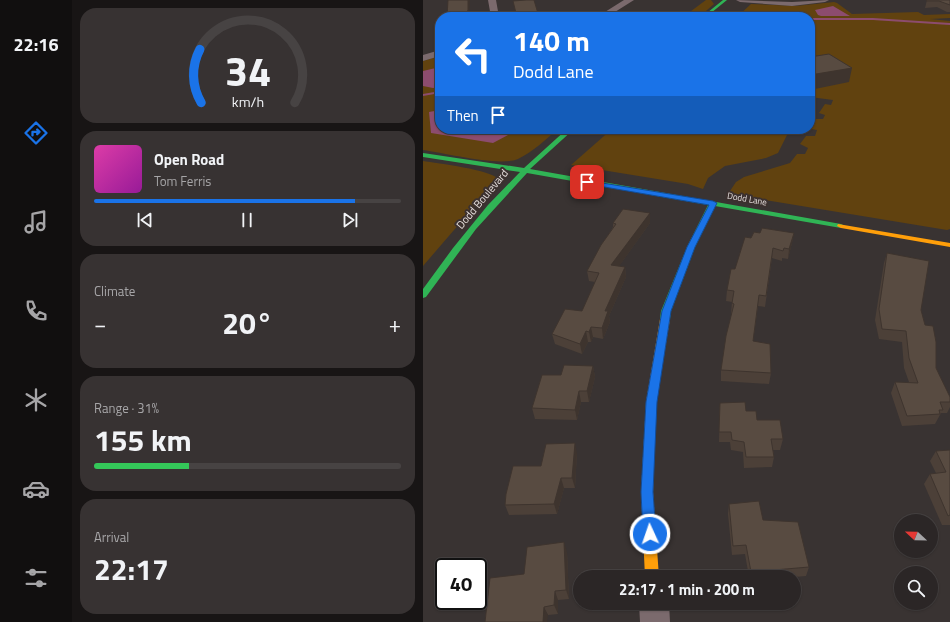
<!DOCTYPE html>
<meta charset="utf-8">
<style>
:root{--surface:#2b2626;--page:#373232;--text:#f1f3f6;--muted:#a6a5a7;--line:#474343;--accent:#1a73e8}
body{margin:0;font-family:"Titillium Web",sans-serif;background:var(--page);color:var(--text);height:100vh;display:flex;flex-direction:column;font-size:15px;white-space:nowrap}
*{box-sizing:border-box;margin:0}
p{font-size:13px;color:var(--muted)}
.icon{flex:none;width:22px;height:22px;fill:none;stroke:currentColor;stroke-width:2;stroke-linecap:round;stroke-linejoin:round}
.map{position:relative;flex:1;overflow:hidden}
.sheet{display:flex;flex-direction:column;gap:8px;padding:8px;background:#181515;width:351px}
.sheet>*{flex:none}
.top-card{position:absolute;left:12px;top:12px;width:380px;height:122px;border-radius:16px;box-shadow:0 1px 3px #0004,0 0 0 1px var(--line);background:#1a73e8;color:#fff;overflow:hidden}
.needle{width:26px;rotate:292deg}
.buttons{position:absolute;left:471px;top:514px;display:grid;gap:8px}
.buttons a{display:grid;place-items:center;width:44px;height:44px;border-radius:50%;background:var(--surface);box-shadow:0 1px 3px #0004,0 0 0 1px var(--line);font-size:20px}
.speed{position:absolute;left:12px;top:558px;display:flex;gap:8px;font-size:20px;font-weight:700;text-align:center}
.speed>*{display:grid;place-content:center;width:52px;height:52px;border-radius:50%;background:var(--surface);box-shadow:0 1px 3px #0004,0 0 0 1px var(--line);line-height:1}
.speed .limit{border:2px solid #111;border-radius:6px;background:#fff;color:#111}
.pin{position:absolute;display:grid;place-items:center;width:34px;height:34px;color:#fff;margin:-17px;border-radius:8px;box-shadow:0 2px 6px #0006}
.me{position:absolute;width:44px;margin:-22px;rotate:357deg;stroke-linejoin:round;filter:drop-shadow(0 0 3px #0008)}
.turn{display:flex;align-items:center;gap:14px;height:84px;padding:0 12px;font-size:18px}
.turn .icon{width:52px;height:52px;stroke-width:2.5}
.turn b{display:block;font-size:28px;line-height:34px}
.then{display:flex;align-items:center;height:38px;padding:0 12px;background:#0003;gap:8px;font-size:15px}
.big{font-size:30px;font-weight:700;line-height:1.1}
.sheet .widget{flex:1;display:flex;flex-direction:column;justify-content:center;gap:6px;min-width:0;padding:0 14px;border-radius:16px;background:var(--page)}
.sheet .dial{align-items:center;gap:0}
.dial svg{height:104px;overflow:visible;fill:none;stroke:var(--line);stroke-width:7;stroke-linecap:round;text-anchor:middle}
.dial text{fill:var(--text);stroke:none}
.song{display:flex;align-items:center;gap:12px}
.cover{width:48px;height:48px;border-radius:6px;background:linear-gradient(135deg,hsl(320 70% 55%),hsl(300 70% 35%))}
.played{height:4px;border-radius:2px;background:linear-gradient(90deg,var(--accent) 85%,var(--line) 85%)}
.keys{display:flex;justify-content:space-around;direction:ltr}
.heat{display:flex;justify-content:space-between;align-items:center;font-size:22px;direction:ltr}
.charge{height:6px;border-radius:3px;background:linear-gradient(90deg,#34c759 31%,var(--line) 0)}
.trip{position:absolute;left:150px;top:570px;width:228px;height:40px;border-radius:20px;background:var(--surface);box-shadow:0 1px 3px #0004,0 0 0 1px var(--line);font-weight:700;line-height:40px;text-align:center}
main{display:flex;flex:1;min-height:0}
.dock{display:flex;flex-direction:column;width:72px;justify-content:space-around;align-items:center;background:#110f0f;color:var(--muted)}
.dock .icon{width:28px;height:28px}
.dock .active{color:var(--accent)}
.dock b{font-size:18px;color:var(--text)}
.map>svg:first-child{display:block}
.green{fill:#61420f}
.water{fill:#8c4c6e}
.lines{fill:none;stroke-linecap:round;stroke-linejoin:round}
.stream{fill:#8c4c6e;fill-rule:evenodd}
.street{fill:#7b6a6d;fill-rule:evenodd}
.fast{fill:#30b455;fill-rule:evenodd}
.slow{fill:#ff9f0a;fill-rule:evenodd}
.wall{fill:#4c4038}
.shaded-wall{fill:#3e342e}
.building{fill:#584b41;stroke:#3e342e}
.route{fill:#1a73e8;stroke:#114b97}
.labels{text-anchor:middle;stroke-width:4;stroke-linejoin:round;paint-order:stroke}
.far-street-label{font-size:9px;fill:#e8e1df;stroke:#3c312f}
.street-label{font-size:11px;fill:#e8e1df;stroke:#3c312f}
</style>
<main>
<nav class="dock">
<b>22:16</b>
<svg class="icon active" aria-label="directions" viewBox="0 0 24 24"><path d="M12 3l9 9-9 9-9-9zM9 14v-3h6M13 9l2 2-2 2"/></svg>
<svg class="icon" aria-label="music" viewBox="0 0 24 24"><path d="M9 18V5l10-2v13"/><circle cx="6" cy="18" r="3"/><circle cx="16" cy="16" r="3"/></svg>
<svg class="icon" aria-label="phone" viewBox="0 0 24 24"><path d="M5 4h4l2 5-3 2q2 4 5 5l2-3 5 2v4C11 20 4 13 5 4z"/></svg>
<svg class="icon" aria-label="climate" viewBox="0 0 24 24"><path d="M12 3v18M4 7l16 10M4 17L20 7"/></svg>
<svg class="icon" aria-label="car" viewBox="0 0 24 24"><path d="M5 17H2v-5l4-1 3-4h7l3 4 3 1v5h-3M9 17h6M6 11h13"/><circle cx="7" cy="17" r="2"/><circle cx="17" cy="17" r="2"/></svg>
<svg class="icon" aria-label="filters" viewBox="0 0 24 24"><path d="M4 7h16M4 17h16"/><circle cx="9" cy="7" r="2"/><circle cx="15" cy="17" r="2"/></svg>
</nav>
<section class="sheet">
<div class="widget dial"><svg viewBox="0 0 100 80">
<path d="M14 69A42 42 0 1 1 86 69"/>
<path d="M14 69A42 42 0 0 1 13 28" stroke="#1a73e8"/>
<text x="50" y="56" font-size="32" font-weight="700">34</text>
<text x="50" y="72" font-size="11">km/h</text>
</svg></div>
<div class="widget">
<div class="song"><i class="cover"></i><div><b>Open Road</b><p>Tom Ferris</p></div></div>
<div class="played"></div>
<div class="keys"><svg class="icon" aria-label="previous" viewBox="0 0 24 24"><path d="M18 5L8 12l10 7zM5 5v14"/></svg><svg class="icon" aria-label="pause" viewBox="0 0 24 24"><path d="M8 5v14M16 5v14"/></svg><svg class="icon" aria-label="next" viewBox="0 0 24 24"><path d="M6 5l10 7-10 7zM19 5v14"/></svg></div>
</div>
<div class="widget"><p>Climate</p>
<div class="heat"><a>−</a><b class="big">20°</b><a>+</a></div>
</div>
<div class="widget"><p>Range · 31%</p><b class="big">155 km</b><div class="charge"></div></div>
<div class="widget"><p>Arrival</p><b class="big">22:17</b></div>
</section>
<div class="map">
<svg width="527" height="622" viewBox="0 0 527 622">
<rect width="100%" height="100%" fill="#393332"/>
<path class="green" d="M283,0h5l3,4 -15,13h-16z
M411,2l3,1 15,11 66,-2 6,3 26,-1v4l-20,1 20,2v208l-3,1 -219,-36 8,-12 8,-5 46,-14 7,-9h8l3,-6 -8,-4 6,-8h9l2,-6 -6,-1v-1l4,-9h8l2,-4 -6,-2 6,-9 6,1 2,-5 -23,-3v-80h-73l14,-13 45,2z
M17,56v73h118c-12,10 -25,23 -40,30 -19,8 -72,-6 -95,-9v-89z
M189,129h164l12,4 -10,20 -12,5 -41,8 -17,12 -5,11 -15,-5 -117,-19z
M0,161c14,2 69,9 75,18l-75,87z"/>
<path class="water" d="M410,6l17,10h-29l-3,-1 -3,-5z
M17,67v20l-7,1 -10,-2v-15z
M17,110v19h69l-1,6 -15,8 -62,-10 -2,-21z"/>
<g class="lines">
<path class="stream" d="M387,18h63l77,5v2l-77,-5h-63z
M17,91v2l-17,3v-2z"/>
<path class="street" d="M65,0h8l3,17h-8z
M201,0h10l-27,17h-10z
M313,0l56,2 37,-2 -4,2 -33,4 -52,-4z
M17,50v6l-17,5v-6z
M216,603h30l1,19h-30z"/>
<path class="fast" d="M300,0h4l-21,17h-4z
M144,129h7l-44,40 311,55 4,2 -4,2 -126,-22 -20,41 -24,64 -1,8 -5,3 -5,-3 1,-8 26,-64 21,-42 -181,-32 -51,56 -50,68 -3,1v-9l30,-41 35,-43 32,-33 -97,-15v-4l101,15z"/>
<path class="slow" d="M415,224l112,19v4l-109,-19 -4,-2z
M242,316l5,3 -14,83 -3,90 6,85h-14l-4,-85 5,-90 14,-83z"/>
</g>
<path class="wall" d="M504,0h23v12h-3l-10,-5 -12,1z
M190,223h37l-31,43 6,1 1,10 -17,39 1,6 -7,17 -10,-2 -2,5h-3l-6,12 -27,-10 -3,-10 30,-23 13,-29 -6,-1 -2,-10 26,-44z
M337,233h34l-2,10 -4,16 -6,-1v3l-10,-3 -7,49 -7,-1 -5,35 18,32 -2,11 -48,-3v-11l11,-56h-1l1,-12 -6,-1 1,-11 8,-21 16,-31z
M464,253l34,57 4,15 11,43 14,29v10l-3,6h-6l-6,11 -33,2 -11,-33 4,-11h14l-5,-14 -2,-26 -23,-3 -4,-19 9,-57z
M170,366l2,11 -6,25h-8l-4,18 -42,-1 -3,-11 29,-33z
M297,403l26,8 11,9 26,19 -3,11h-7l1,7 -2,10 -28,1 -1,-16 -12,-2 -1,-8h-11z
M527,450v75h-8l-18,-41 6,-10 6,-1 -6,-12 6,-10z
M154,453l-2,35h-11l-7,26 -48,1 -4,-10 36,-39z
M306,504l34,16 46,47 -3,9 -12,1h-45l-4,-23 -13,1 -4,-41z
M144,552l2,47 -11,1v14l-10,1 -24,-41z"/>
<path class="shaded-wall" d="M45,0h2l-1,17h-2v-6z
M429,68l-3,14 -39,8v-15z
M227,213v10l-38,53 -1,-11z
M371,233l-2,10 -4,16 1,-10z
M202,267l1,10 -17,39 1,6 -7,17 -1,-11 3,-17z
M168,327l2,10 -2,5 -2,-10z
M163,331l2,11 -6,12 -2,-10z
M170,366l2,11 -6,25 -2,-11z
M156,391l2,11 -4,18 -2,-10z
M152,443l2,10 -2,35 -3,-10z
M138,478l3,10 -7,26 -3,-10z
M141,542l3,10 2,47 -3,-9z
M132,591l3,9v14l-4,-9z
M121,607l4,8 -1,7h-4z"/>
<path class="building" d="M25,0h20v11h-1v6h-20z
M103,0h8l5,17h-22l-4,-16z
M504,0h23v5l-11,-4h-13z
M406,54l23,14 -42,7v-18z
M200,209l27,4 -39,52 14,2 -20,44h3l-6,17 -11,-1 -2,5 -3,-1 -6,13 -28,-10 13,-25 17,2 17,-38 -12,-2 14,-26 15,-21 -3,-1z
M339,228l32,5 -5,16 -5,-1 -1,3 -10,-3 -7,48 -7,-1 -6,46 17,3 1,29 -50,-3 5,-34 8,-32 -2,-1 2,-12 -7,-1 4,-21h4l10,-32 6,1 3,-6 6,1z
M464,253l42,8 -8,49 4,15 8,1 3,16v26l14,29v5h-10l3,8h-4l1,4 -33,2 -12,-34 23,1 -9,-25 -3,-27 -24,-2 -3,-20z
M141,365l29,1 -6,25h-8l-4,19 -43,-2 10,-33h19z
M322,402l1,9h10l1,9h23l3,19h-12l3,18h-28l-2,-15 -12,-2 -1,-8h-12l1,-29z
M152,443l-3,35h-11l-7,26 -49,1 1,-11 7,-28h28l5,-22z
M527,450v65l-2,1 -18,-42 16,-2 -10,-21z
M336,501l4,19 35,2 11,45 -58,5 -5,-27 -13,1 -4,-42z
M141,542l2,48 -11,1 -1,14 -10,2 -1,15h-58l5,-44 34,-4 3,-27z"/>
<path class="route" d="M161,180l129,21 4,2 -22,44 -24,64 -14,91 -4,90 3,42 -2,5 -4,2 -5,-2 -2,-5 -2,-42 5,-90 16,-91 25,-64 22,-42 -122,-21 -3,-1z"/>
<g class="labels">
<g class="far-street-label">
<text transform="translate(324 199) rotate(10)" y="3">Dodd Lane</text>
</g>
<g class="street-label">
<text transform="translate(59 199) rotate(-50)" y="4">Dodd Boulevard</text>
</g>
</g>
</svg>
<div class="buttons">
<a><svg class="needle" viewBox="-14 -14 28 28"><path d="M0-13l5 13h-10z" fill="#e53935"/><path d="M0 13l5-13h-10z" fill="#a6a5a7"/></svg></a>
<a><svg class="icon" aria-label="search" viewBox="0 0 24 24"><circle cx="10" cy="10" r="6"/><path d="M15 15l6 6"/></svg></a>
</div>
<div class="speed"><div class="limit">40</div></div>
<div class="pin" style="left:164px;top:182px;background:#d93025"><svg class="icon" aria-label="arrive" viewBox="0 0 24 24"><path d="M6 21V4h12l-3 4 3 4H6"/></svg></div>
<svg class="me" style="left:227px;top:534px" viewBox="-20 -20 40 40"><circle r="17" fill="#1a73e8" stroke="#fff" stroke-width="3"/><path d="M0-11L8 9 0 5-8 9z" fill="#fff"/></svg>
<div class="trip">22:17 · 1 min · 200 m</div>
<div class="top-card">
<div class="turn"><svg class="icon" aria-label="left" viewBox="0 0 24 24"><path d="M17 20v-9H6M10 6l-5 5 5 5"/></svg><div><b>140 m</b>Dodd Lane</div></div>
<div class="then">Then<svg class="icon" aria-label="arrive" viewBox="0 0 24 24"><path d="M6 21V4h12l-3 4 3 4H6"/></svg></div>
</div>
</div>
</main>
